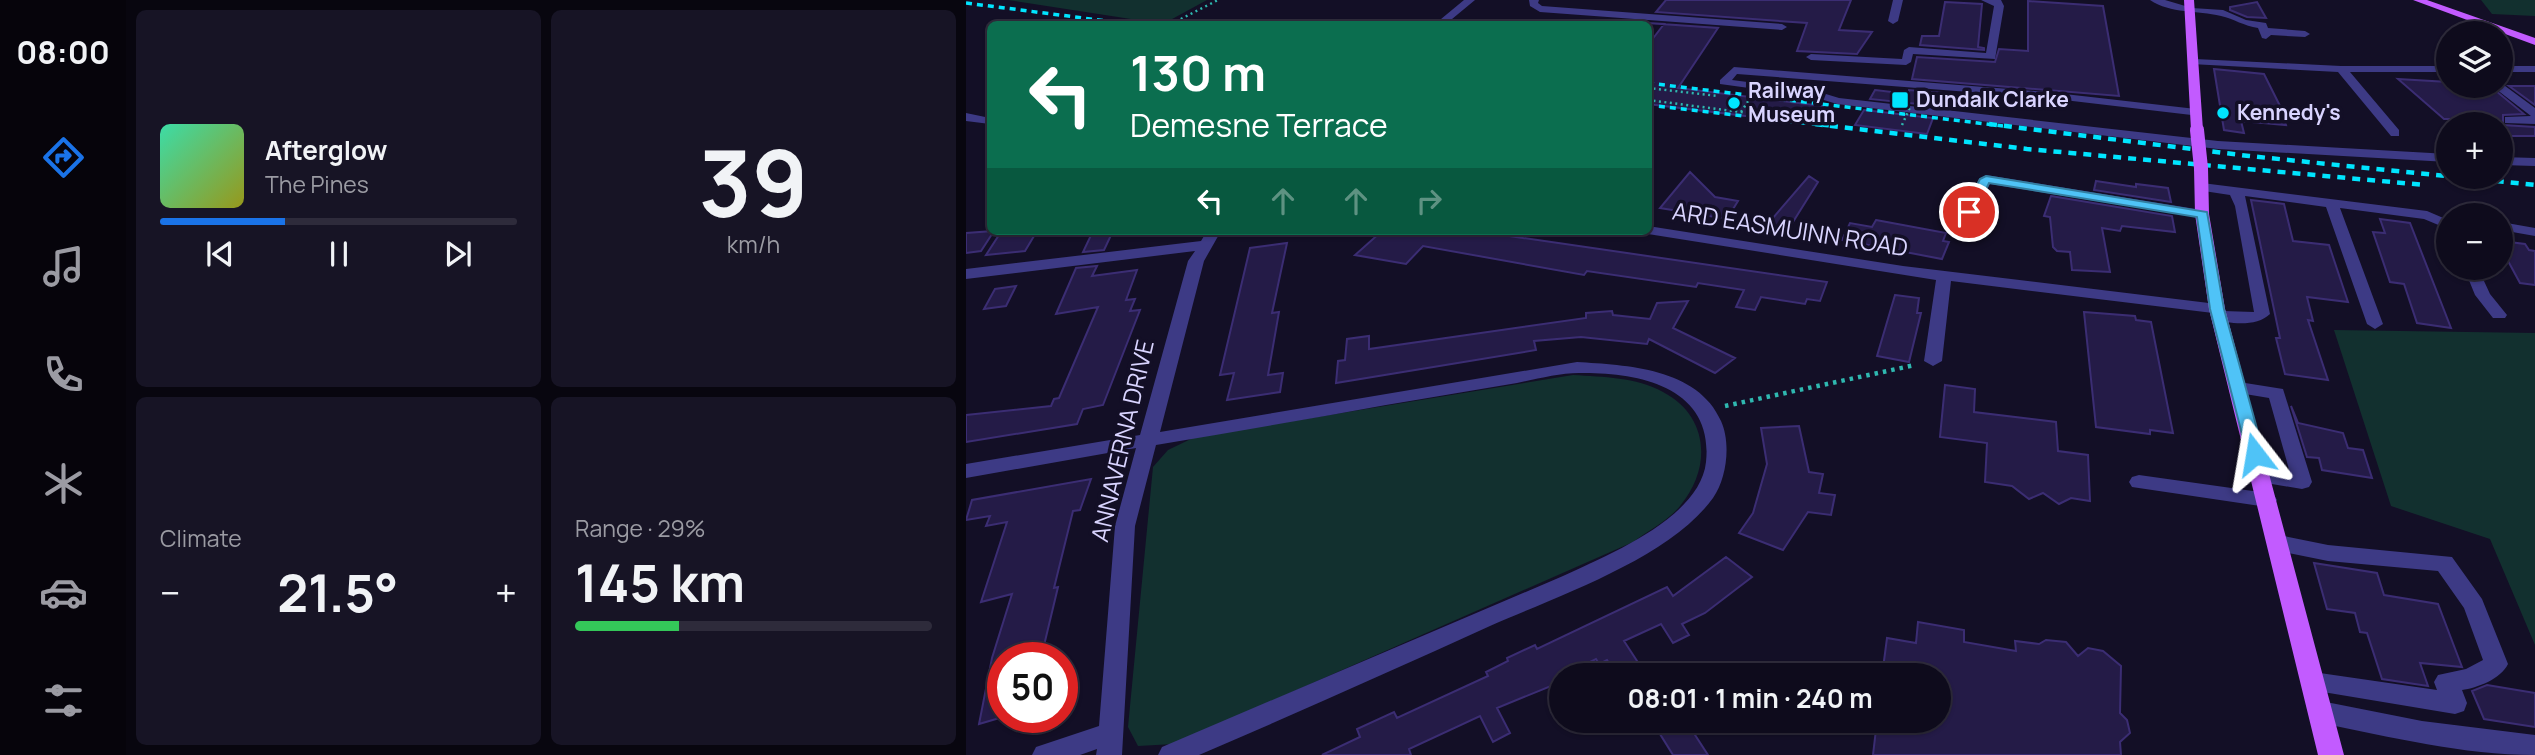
<!DOCTYPE html>
<meta charset="utf-8">
<style>
:root{--surface:#0e0b1c;--page:#171425;--text:#f1f3f6;--muted:#9b9ba3;--line:#2e2b3b;--accent:#1a73e8}
body{margin:0;font-family:Manrope,sans-serif;background:var(--page);color:var(--text);height:100vh;display:flex;flex-direction:column;font-size:26px;white-space:nowrap}
*{box-sizing:border-box;margin:0}
p{font-size:23px;color:var(--muted)}
.icon{flex:none;width:38px;height:38px;fill:none;stroke:currentColor;stroke-width:2;stroke-linecap:round;stroke-linejoin:round}
.map{position:relative;flex:1;overflow:hidden}
.details{display:flex;flex-direction:column;gap:10px;padding:10px;background:#08060f;width:840px}
.details>*{flex:none}
.guide{position:absolute;left:21px;top:21px;width:665px;height:214px;border-radius:10px;box-shadow:0 2px 5px #0004,0 0 0 2px var(--line);background:#0b6e4f;color:#fff;overflow:hidden}
.tools{position:absolute;left:1470px;top:21px;display:grid;gap:14px}
.tools a{display:grid;place-items:center;width:77px;height:77px;border-radius:50%;background:var(--surface);box-shadow:0 2px 5px #0004,0 0 0 2px var(--line);font-size:35px}
.speed{position:absolute;left:21px;top:642px;display:flex;gap:14px;font-size:35px;font-weight:700;text-align:center}
.speed>*{display:grid;place-content:center;width:91px;height:91px;border-radius:50%;background:var(--surface);box-shadow:0 2px 5px #0004,0 0 0 2px var(--line);line-height:1}
.speed .limit{border:10px solid #d22;background:#fff;color:#111}
.pin{position:absolute;display:grid;place-items:center;width:60px;height:60px;color:#fff;margin:-30px;border:4px solid #fff;border-radius:50%;box-shadow:0 2px 7px #0007}
.me{position:absolute;width:77px;margin:-38px;rotate:346deg;stroke-linejoin:round;filter:drop-shadow(0 0 5px #0008)}
.turn{display:flex;align-items:center;gap:24px;height:147px;padding:0 28px;font-size:32px}
.turn .icon{width:91px;height:91px;stroke-width:2.5}
.turn b{display:block;font-size:49px;line-height:60px}
.lanes{display:flex;align-items:center;height:66px;padding:0 28px;background:#0003;justify-content:center;gap:35px;direction:ltr}
.lanes .off{opacity:.35}
.big{font-size:52px;font-weight:700;line-height:1.1}
.details .card{flex:1;display:flex;flex-direction:column;justify-content:center;gap:10px;min-width:0;padding:0 24px;border-radius:10px;background:var(--page)}
.details .dial{align-items:center;gap:0}
.dial b{font-size:91px;line-height:1}
.song{display:flex;align-items:center;gap:21px}
.cover{width:84px;height:84px;border-radius:10px;background:linear-gradient(135deg,hsl(160 70% 55%),hsl(60 70% 35%))}
.played{height:7px;border-radius:4px;background:linear-gradient(90deg,var(--accent) 35%,var(--line) 35%)}
.keys{display:flex;justify-content:space-around;direction:ltr}
.heat{display:flex;justify-content:space-between;align-items:center;font-size:38px;direction:ltr}
.charge{height:10px;border-radius:5px;background:linear-gradient(90deg,#34c759 29%,var(--line) 0)}
.details .tiles{flex:1;display:grid;gap:10px;grid-template-columns:repeat(2,1fr)}
.trip{position:absolute;left:583px;top:663px;width:402px;height:70px;border-radius:35px;background:var(--surface);box-shadow:0 2px 5px #0004,0 0 0 2px var(--line);font-weight:700;line-height:70px;text-align:center}
main{display:flex;flex:1;min-height:0}
.tabs{display:flex;flex-direction:column;width:126px;justify-content:space-around;align-items:center;background:#06040b;color:var(--muted)}
.tabs .icon{width:49px;height:49px}
.tabs .current{color:var(--accent)}
.tabs b{font-size:32px;color:var(--text)}
.map>svg:first-child{display:block}
.green{fill:#12302f}
.building{fill:#241b47;stroke:#3b2d73;stroke-width:2}
.lines{fill:none;stroke-linecap:round;stroke-linejoin:round}
.path-far1{stroke:#2fb8b0;stroke-width:2.5;stroke-dasharray:2 3.5;stroke-linecap:butt}
.path{stroke:#2fb8b0;stroke-width:4.5;stroke-dasharray:3.5 5;stroke-linecap:butt}
.minor{fill:#3d3a85;fill-rule:evenodd}
.major{fill:#c25bff;fill-rule:evenodd}
.rail-far1{stroke:#00e5ff;stroke-width:3.5;stroke-dasharray:6 5;stroke-linecap:butt}
.rail{stroke:#00e5ff;stroke-width:4.5;stroke-dasharray:8 7;stroke-linecap:butt}
.path-bridge{stroke:#2fb8b0;stroke-width:2.5;stroke-dasharray:2 3.5;stroke-linecap:butt}
.major-bridge{stroke:#c25bff;stroke-width:14}
.route{fill:#4fc3f7;stroke:#337fa1;stroke-width:2}
.poi-dot{fill:#00e5ff;stroke:#130f26;stroke-width:2.5}
.labels{text-anchor:middle;stroke-width:7;stroke-linejoin:round;paint-order:stroke}
.far-poi-label{font-size:21px;font-weight:bold;fill:#d9d4ff;stroke:#130f26;text-anchor:start}
.street-label{font-size:24px;fill:#d9d4ff;stroke:#130f26}
</style>
<main>
<nav class="tabs">
<b>08:00</b>
<svg class="icon current" aria-label="directions" viewBox="0 0 24 24"><path d="M12 3l9 9-9 9-9-9zM9 14v-3h6M13 9l2 2-2 2"/></svg>
<svg class="icon" aria-label="music" viewBox="0 0 24 24"><path d="M9 18V5l10-2v13"/><circle cx="6" cy="18" r="3"/><circle cx="16" cy="16" r="3"/></svg>
<svg class="icon" aria-label="phone" viewBox="0 0 24 24"><path d="M5 4h4l2 5-3 2q2 4 5 5l2-3 5 2v4C11 20 4 13 5 4z"/></svg>
<svg class="icon" aria-label="climate" viewBox="0 0 24 24"><path d="M12 3v18M4 7l16 10M4 17L20 7"/></svg>
<svg class="icon" aria-label="car" viewBox="0 0 24 24"><path d="M5 17H2v-5l4-1 3-4h7l3 4 3 1v5h-3M9 17h6M6 11h13"/><circle cx="7" cy="17" r="2"/><circle cx="17" cy="17" r="2"/></svg>
<svg class="icon" aria-label="filters" viewBox="0 0 24 24"><path d="M4 7h16M4 17h16"/><circle cx="9" cy="7" r="2"/><circle cx="15" cy="17" r="2"/></svg>
</nav>
<section class="details">
<div class="tiles">
<div class="card">
<div class="song"><i class="cover"></i><div><b>Afterglow</b><p>The Pines</p></div></div>
<div class="played"></div>
<div class="keys"><svg class="icon" aria-label="previous" viewBox="0 0 24 24"><path d="M18 5L8 12l10 7zM5 5v14"/></svg><svg class="icon" aria-label="pause" viewBox="0 0 24 24"><path d="M8 5v14M16 5v14"/></svg><svg class="icon" aria-label="next" viewBox="0 0 24 24"><path d="M6 5l10 7-10 7zM19 5v14"/></svg></div>
</div>
<div class="card dial"><b>39</b><p>km/h</p></div>
<div class="card"><p>Climate</p>
<div class="heat"><a>−</a><b class="big">21.5°</b><a>+</a></div>
</div>
<div class="card"><p>Range · 29%</p><b class="big">145 km</b><div class="charge"></div></div>
</div>
</section>
<div class="map">
<svg width="1569" height="755" viewBox="0 0 1569 755">
<rect width="100%" height="100%" fill="#130f26"/>
<path class="green" d="M42,0h199l-44,24z
M1515,0h54v16l-43,-2z
M1368,330l201,3v312l-45,-106 -99,-33z
M607,375c30,2 63,2 90,17 46,24 49,76 17,114 -11,14 -32,25 -47,36l-459,202 -36,2 -10,-19 25,-260 15,-17 27,-13z"/>
<path class="building" d="M700,0h185l-12,30 33,2 -15,22 -60,-3 10,-28 -151,-11z
M1062,1l75,5 16,90 -207,-17 5,-22 78,5 4,-13 29,2z
M979,2l37,2 -4,43 6,1v2l-64,-5 2,-9h17z
M1291,2l9,16 -19,-1 -17,-7v-3z
M681,23l71,5 -40,60 145,18 -12,18 -163,-20v-59l16,-21z
M1248,69l50,5 16,32 6,19 -45,-4 3,12 -20,-3z
M1432,79l50,3v4h42l34,28 -21,1v10l32,2v9h-24l-10,-12h-39l-6,-5h-12z
M1543,86h26v19z
M909,90l33,4 1,-4 33,3 -5,13 -67,-7z
M898,110l69,8 -6,16 -72,-9z
M724,172l25,25 23,4 -11,18 -67,-11z
M843,176l9,6 -30,48 -22,-4z
M1130,181l40,6v-3l32,4 3,14 -77,-12z
M1085,196l121,20 3,16 -53,-6 -2,5 -18,-3 8,44 -38,-2 -2,-18 -13,-1 -4,-4 -3,-30 -6,-1z
M1285,200l33,4 9,37 36,4 19,57 -41,-5 6,24 -5,-1 20,60 -43,-6 -9,-36h4z
M1414,219l30,4 41,105 -34,-5 -13,-39 -14,-2 -17,-50 12,1z
M910,220l70,13 -3,8 6,1 -7,17 -100,-19 8,-17 22,4z
M28,231l-13,20 -15,2v-20z
M71,231l-12,20 -39,4 13,-20z
M127,231h20l-9,19 -21,2z
M416,231h93l352,51 -7,19 -13,-2 -2,5 -44,-7 -6,13 -19,-3 8,-17 -46,-7 -2,4 -109,-16 -3,4 -161,-29 -17,18 -51,-9z
M1535,241l24,3 4,6 6,1v34l-15,-2 -19,-35z
M321,243l-15,70 7,-1 -11,63 15,-2 -3,19 -53,8 7,-27 -14,2 30,-127z
M131,266l-5,10 45,-6 -11,30 9,-1 -5,12 10,-1 -37,95 -20,4 -6,15 -111,18v-27l85,-9 3,-7 5,-1 39,-91 -42,7 20,-46z
M50,286l-10,20 -22,3 11,-20z
M929,295l24,3 -2,15h4l-12,49 -32,-6z
M722,301l-15,27 62,30 -20,15 -66,-34 -2,5 -66,-7 -47,4 2,9 -200,33 2,-22 7,-1 2,-21 22,-3v13l217,-31v-5l26,-2 1,4 37,4 7,-16z
M1118,312l51,4 1,4 15,2 22,111 -23,-3v4l-54,-7z
M979,385l30,4 -1,23 82,10 2,29 30,4 2,46 -19,-3 -12,6 -16,-11 -14,6 -17,-13 -27,-4 2,-39 -47,-6z
M1325,406l7,17 45,10 5,15 15,2 9,28 -50,-8 -3,-12 -12,-1z
M833,426l10,46 14,2 -4,19 16,2 -4,20 -23,-3 -25,38 -44,-17 14,-20 14,-49 -6,-36z
M125,479l-11,31 -7,1 -19,77 4,-1 -17,71h-38v59l-24,7 13,-66 20,-64 -31,8 26,-80 -21,4 4,-10 -24,4 6,-20z
M760,557l26,20 -47,36 -23,11 7,11 -16,8 -12,-19 -37,17 17,26 -24,9 -10,-16 -8,4 -3,-5 -35,17 -7,4 2,4 -59,24 13,25 -17,9 -13,-26 -71,33 2,6h-89l38,-18 -3,-8 37,-17 3,6 91,-42 -2,-4 22,-11 -1,-3 28,-13 2,4 130,-62 6,9z
M1348,563l63,10 7,22 54,9 24,63 -42,-4 8,23 -46,-7 -15,-46 -7,-1 -5,-19 -28,-4z
M952,622l46,8v12l52,9 -1,-10 24,3 7,-4 20,2 12,14 10,-8 15,3 18,15 -1,47 7,7 3,13 -10,9 1,13h-248l4,-34h62v-45h-57l5,-38 29,5z
M1521,685l48,8v34l-51,-8 -12,-28z
M717,721h3l22,34h-35l-13,-21z"/>
<g class="lines">
<path class="path-far1" d="M205,24l47,-24
M682,88l70,8
M682,100l154,20 4,-7 26,4
M775,112l8,-12"/>
<path class="path" d="M759,406l190,-41"/>
<path class="minor" d="M498,0h11l-29,24h-11z
M563,0h10l-1,3 4,3 240,18 5,3 -5,3 -242,-18 -10,-6z
M927,0h10l-5,21 -5,3 -5,-3z
M1015,0h20l3,6 -9,53 -82,-5 -2,8 -5,3 -95,-5 -5,-3 5,-3 91,5 2,-9 5,-3 77,6 8,-47z
M1184,0h15l27,8 31,2 23,10 20,3 2,5 37,3 5,3 -5,3 -34,-2 -5,4 -4,-1 -4,-10c-14,-2 -24,-9 -37,-12 -24,-6 -50,-2 -71,-16z
M1229,59l146,7h107v6h-98l49,58v6h-8l-53,-64 -147,-8v-4z
M1535,66h34v6h-34z
M768,67l313,25 149,17 4,1v6l-153,-18 -310,-24 -5,6 84,11 23,7 379,43 230,13v8l-230,-13 -381,-45 -23,-7 -94,-13v-4z
M1535,83l34,25v16l-30,-1v-6l26,-1 -39,-30h9z
M0,113l24,5v6l-24,-3z
M1535,157l34,1v8l-34,-1z
M1020,175l216,35 7,4 -7,4 -212,-34 -16,31h-10l-2,-3 17,-33z
M1236,183l225,28 21,9v9l-24,-10 -84,-11 43,116 -8,5 -8,-5 -41,-117 -81,-11 25,118c-13,13 -40,10 -57,5v-6l-262,-32 -9,80 -9,5 -9,-5 12,-81 -288,-46 -6,-3h6v-5l255,40 314,38 6,2v5l31,1 -19,-106 -5,-11 -33,-5v-6z
M1535,222l34,6v8l-34,-6z
M241,231h14l-17,30 -44,171 417,-70c49,3 121,6 144,59 10,22 6,57 -8,77 -43,60 -155,98 -223,128 -97,44 -193,87 -291,129h-41l4,-8 401,-171c45,-21 137,-58 143,-114 8,-75 -67,-90 -127,-89 -20,0 -42,6 -62,10 -44,7 -87,15 -131,22 -77,14 -153,27 -230,40l-21,81 -13,229h-26l1,-6 -17,6h-48l4,-8 63,-21 16,-200 21,-78 -170,30v-14l174,-29 48,-174 7,-10 -229,28v-10l235,-28z
M1498,268h14l12,26 17,21 -2,3h-12l-18,-23z
M1273,382l44,7 29,93 -3,5 -7,2 -48,-8 -3,-5 3,-5 7,-2 29,4 -21,-75 -36,-6 -3,-4z
M1173,475l128,18 7,2 3,5 -3,5 -7,2 -135,-20 -3,-5 3,-5z
M1313,535l49,10 124,12 30,42 26,65c-7,15 -31,24 -46,26l5,13 -3,8 -9,3 -150,-25 -4,-7 4,-7 8,-3 124,18 -3,-8 4,-7 28,-6 17,-9 -19,-52 -26,-37 -110,-10 -49,-10 -7,-2 -4,-6 4,-6z
M1355,701l101,20 113,14v20c-72,0 -144,-18 -214,-32l-9,-3 -3,-8 3,-8z"/>
<path class="major" d="M1218,0h10l9,130 -6,4 -6,-4z
M1447,0h14l108,38v7z
M1235,164l7,4 1,46 16,95 119,446h-26l-109,-446 -14,-95 -1,-46z"/>
<path class="rail-far1" d="M0,3l164,21
M682,83l355,43
M682,105l182,21"/>
<path class="rail" d="M849,124l212,25 398,36
M1023,124l260,32 286,29"/>
<path class="path-bridge" d="M936,125l9,-20"/>
<path class="major-bridge" d="M1231,130l4,38"/>
</g>
<path class="route" d="M1020,176l221,36 17,97 40,145 -3,4h-12l-2,-4 -37,-145 -13,-92 -208,-34 -15,31h-9l-2,-2 17,-33z"/>
<g class="poi-dot">
<rect x="925" y="91" width="18" height="18" rx="3.5"/>
<circle cx="768" cy="103" r="7"/>
<circle cx="1257" cy="113" r="7"/>
</g>
<g class="labels">
<g class="far-poi-label">
<text x="782" y="98">Railway<tspan x="782" dy="24">Museum</tspan></text>
<text x="950" y="107">Dundalk Clarke</text>
<text x="1271" y="120">Kennedy's</text>
</g>
<g class="street-label">
<text transform="translate(824 230) rotate(9)" y="8">ARD EASMUINN ROAD</text>
<text transform="translate(157 441) rotate(-77)" y="8">ANNAVERNA DRIVE</text>
</g>
</g>
</svg>
<div class="tools">
<a><svg class="icon" aria-label="layers" viewBox="0 0 24 24"><path d="M12 4l9 5-9 5-9-5zM3 14l9 5 9-5"/></svg></a>
<a>+</a>
<a>−</a>
</div>
<div class="speed"><div class="limit">50</div></div>
<div class="pin" style="left:1003px;top:212px;background:#d93025"><svg class="icon" aria-label="arrive" viewBox="0 0 24 24"><path d="M6 21V4h12l-3 4 3 4H6"/></svg></div>
<svg class="me" style="left:1289px;top:454px" viewBox="-20 -20 40 40"><path d="M0-17L14 15 0 8-14 15z" fill="#4fc3f7" stroke="#fff" stroke-width="4"/></svg>
<div class="trip">08:01 · 1 min · 240 m</div>
<div class="guide">
<div class="turn"><svg class="icon" aria-label="left" viewBox="0 0 24 24"><path d="M17 20v-9H6M10 6l-5 5 5 5"/></svg><div><b>130 m</b>Demesne Terrace</div></div>
<div class="lanes"><svg class="icon" aria-label="left" viewBox="0 0 24 24"><path d="M17 20v-9H6M10 6l-5 5 5 5"/></svg><svg class="icon off" aria-label="ahead" viewBox="0 0 24 24"><path d="M12 20V5M6 11l6-6 6 6"/></svg><svg class="icon off" aria-label="ahead" viewBox="0 0 24 24"><path d="M12 20V5M6 11l6-6 6 6"/></svg><svg class="icon off" aria-label="right" viewBox="0 0 24 24"><path d="M7 20v-9h11M14 6l5 5-5 5"/></svg></div>
</div>
</div>
</main>
